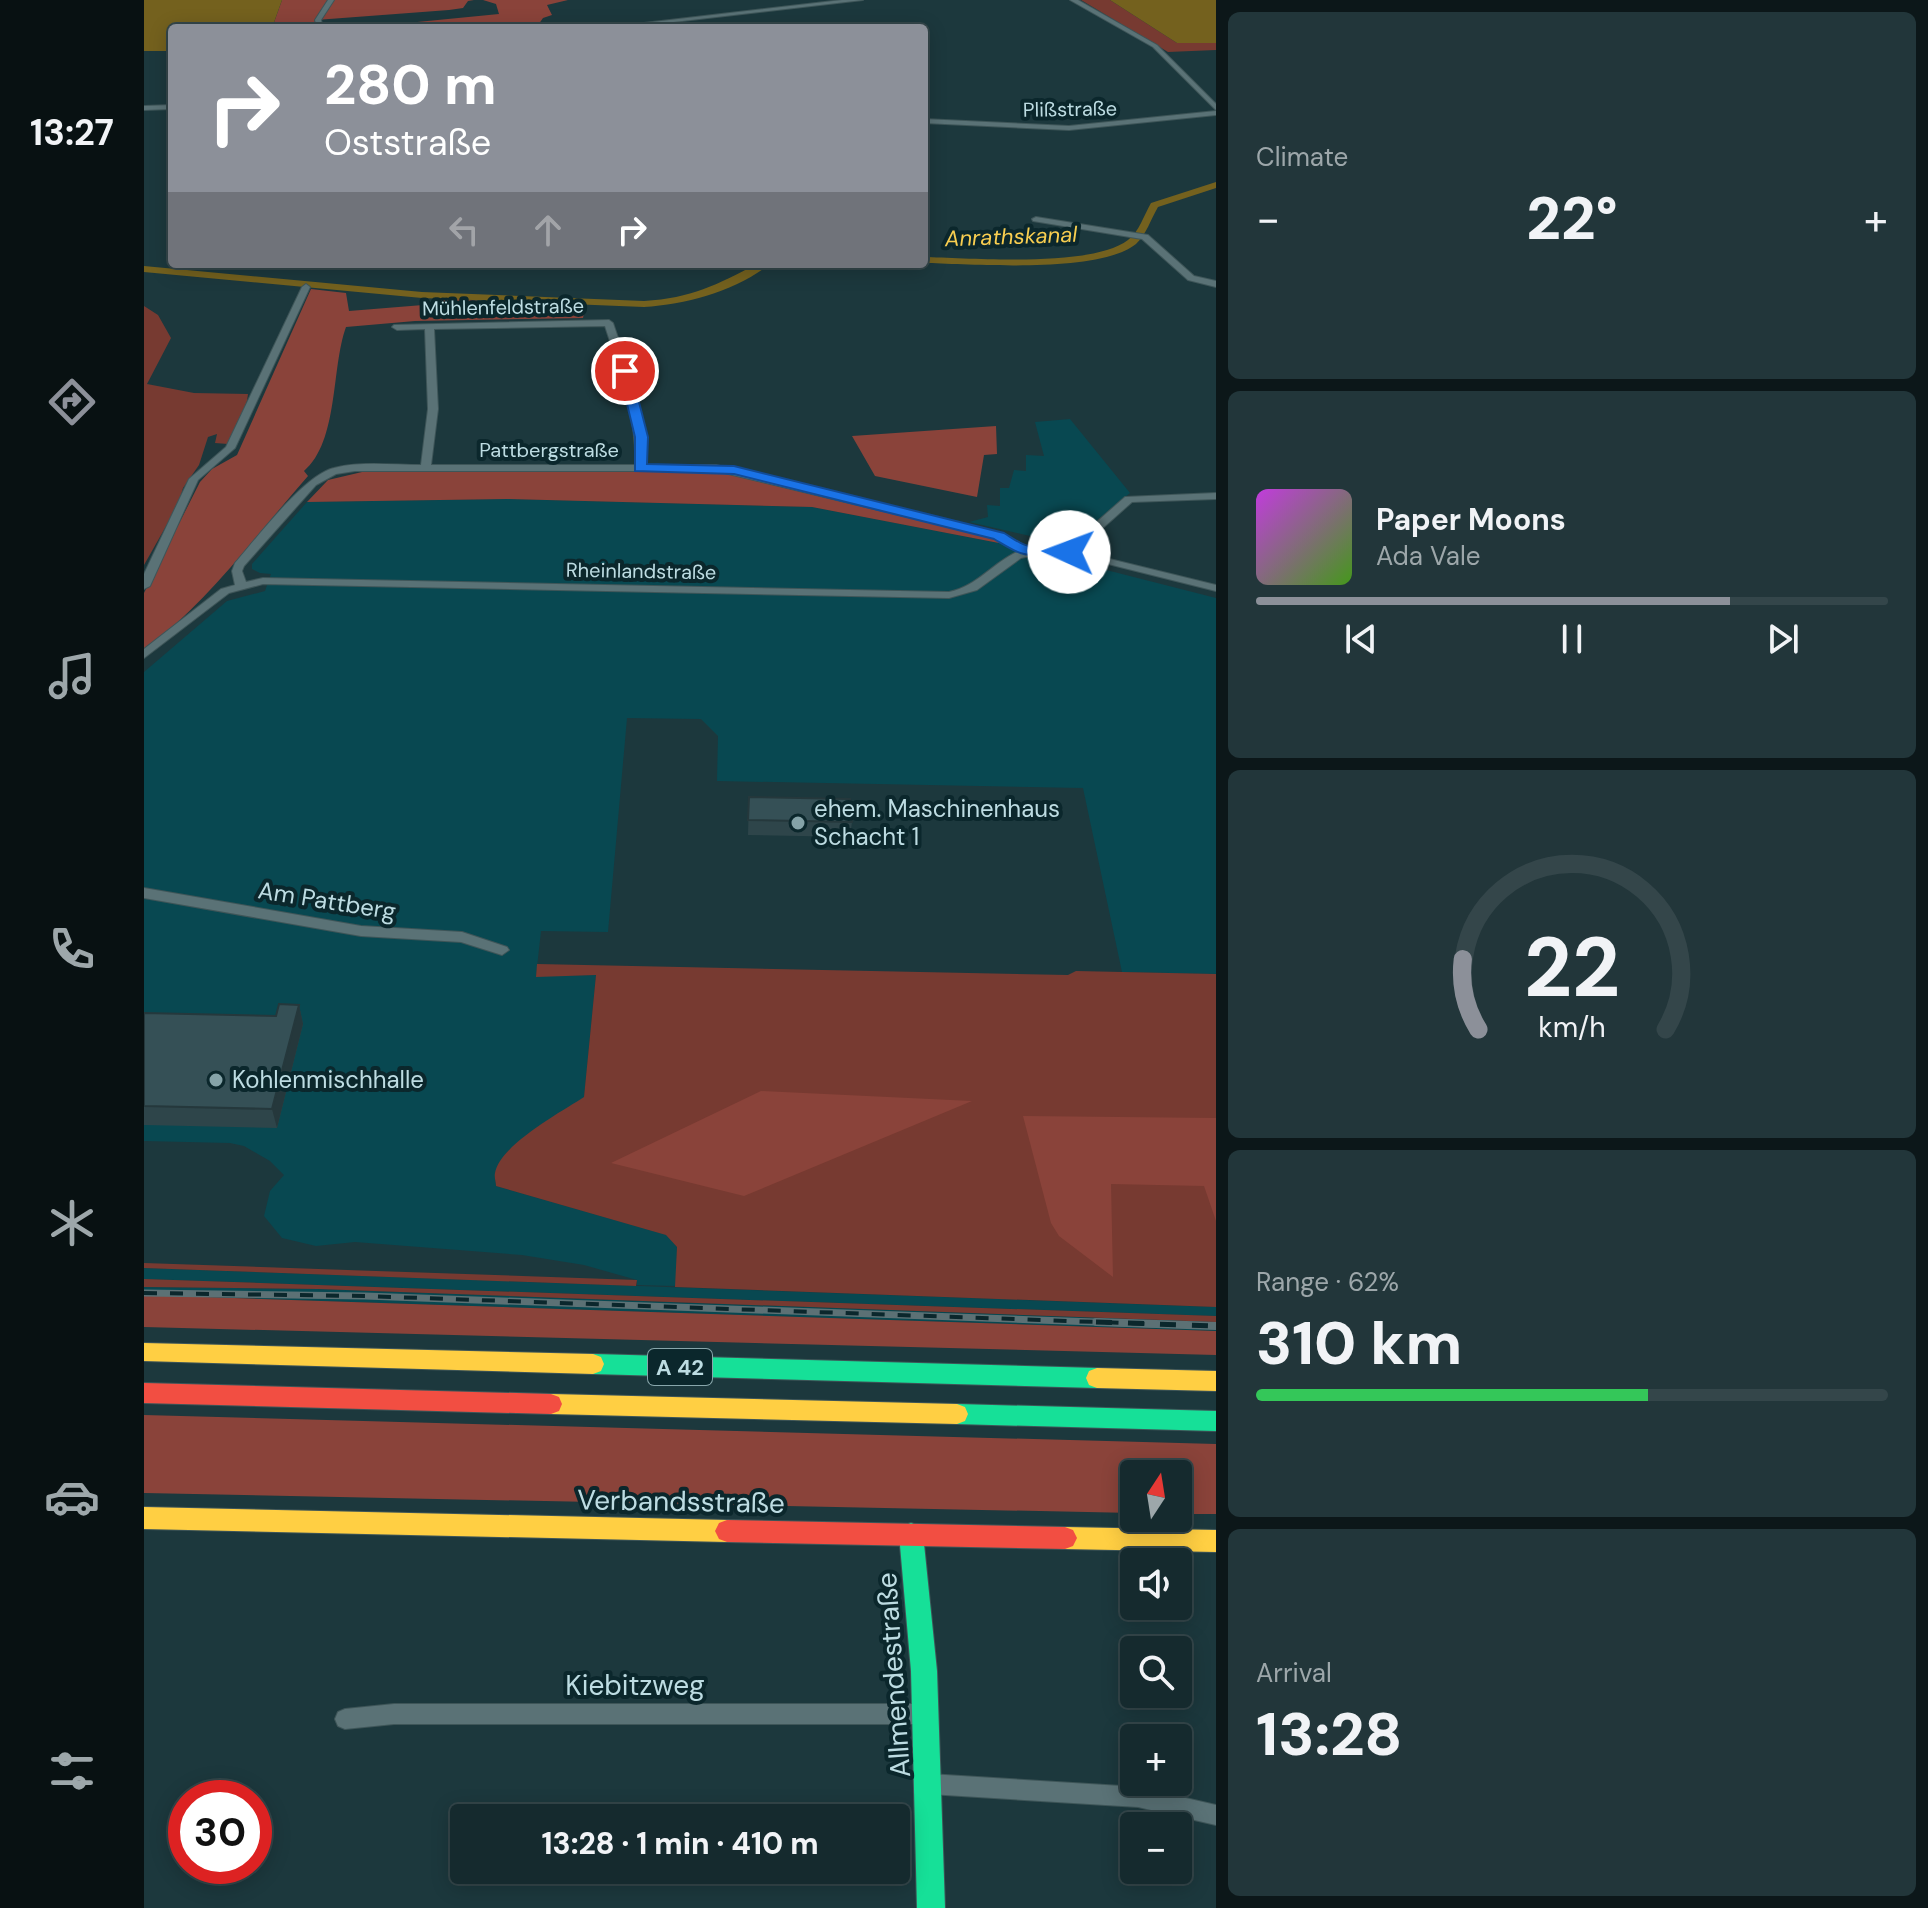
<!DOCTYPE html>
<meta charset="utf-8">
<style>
:root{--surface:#152a2e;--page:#22363a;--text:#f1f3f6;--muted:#9da7aa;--line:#34464a;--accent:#8c9099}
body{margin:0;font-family:"DM Sans",sans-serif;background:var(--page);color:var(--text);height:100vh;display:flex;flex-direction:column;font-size:30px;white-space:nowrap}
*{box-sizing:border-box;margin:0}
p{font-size:26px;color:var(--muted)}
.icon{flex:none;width:44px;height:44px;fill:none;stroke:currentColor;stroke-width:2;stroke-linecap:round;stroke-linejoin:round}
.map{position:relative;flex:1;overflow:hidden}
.side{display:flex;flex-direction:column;gap:12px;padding:12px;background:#0c1719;width:712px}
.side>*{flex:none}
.banner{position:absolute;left:24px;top:24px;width:760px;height:244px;border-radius:8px;box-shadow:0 4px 20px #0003,0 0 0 2px var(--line);background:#8c9099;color:#fff;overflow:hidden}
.needle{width:52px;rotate:12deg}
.controls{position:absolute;left:976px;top:1460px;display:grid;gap:16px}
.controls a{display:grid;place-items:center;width:72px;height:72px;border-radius:8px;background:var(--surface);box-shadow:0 4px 20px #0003,0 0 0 2px var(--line);font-size:40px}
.speed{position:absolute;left:24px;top:1780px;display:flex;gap:16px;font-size:40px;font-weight:700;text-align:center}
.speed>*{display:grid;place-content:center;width:104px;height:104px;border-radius:50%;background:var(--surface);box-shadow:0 4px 20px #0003,0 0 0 2px var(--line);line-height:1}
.speed .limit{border:12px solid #d22;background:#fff;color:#111}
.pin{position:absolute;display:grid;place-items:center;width:68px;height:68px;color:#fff;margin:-34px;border:4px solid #fff;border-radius:50%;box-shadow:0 2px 8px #0007}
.me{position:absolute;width:88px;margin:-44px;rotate:272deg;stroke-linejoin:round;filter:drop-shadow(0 0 6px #0008)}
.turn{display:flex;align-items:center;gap:28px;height:168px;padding:0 24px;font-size:36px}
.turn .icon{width:104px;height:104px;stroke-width:2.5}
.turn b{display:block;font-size:56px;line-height:68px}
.lanes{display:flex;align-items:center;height:76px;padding:0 24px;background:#0003;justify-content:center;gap:40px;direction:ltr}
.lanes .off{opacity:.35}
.big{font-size:60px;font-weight:800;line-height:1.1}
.side .tile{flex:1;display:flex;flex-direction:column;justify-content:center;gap:12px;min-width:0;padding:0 28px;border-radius:12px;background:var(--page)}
.side .dial{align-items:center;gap:0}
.dial svg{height:208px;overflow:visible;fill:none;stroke:var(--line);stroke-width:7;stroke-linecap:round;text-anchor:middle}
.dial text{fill:var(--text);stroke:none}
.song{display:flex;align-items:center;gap:24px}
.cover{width:96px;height:96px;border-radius:12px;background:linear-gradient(135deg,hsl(290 70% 55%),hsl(100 70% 35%))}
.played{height:8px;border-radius:4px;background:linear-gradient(90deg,var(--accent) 75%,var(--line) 75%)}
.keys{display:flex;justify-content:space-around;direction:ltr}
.heat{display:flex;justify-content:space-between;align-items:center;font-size:44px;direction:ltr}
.charge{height:12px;border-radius:6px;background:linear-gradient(90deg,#34c759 62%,var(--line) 0)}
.trip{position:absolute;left:306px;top:1804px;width:460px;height:80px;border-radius:8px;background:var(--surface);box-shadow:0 4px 20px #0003,0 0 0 2px var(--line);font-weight:800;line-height:80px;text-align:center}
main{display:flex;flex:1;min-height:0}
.menu{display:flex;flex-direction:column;width:144px;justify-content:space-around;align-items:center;background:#081112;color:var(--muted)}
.menu .icon{width:56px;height:56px}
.menu .on{color:var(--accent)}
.menu b{font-size:36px;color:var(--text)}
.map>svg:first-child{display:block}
.built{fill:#084851}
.green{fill:#773a31}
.forest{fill:#8a433a}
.water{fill:#74611e}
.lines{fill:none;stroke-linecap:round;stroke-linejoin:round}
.canal{fill:#74611e;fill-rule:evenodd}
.street-casing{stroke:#3e5558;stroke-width:2}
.fast-casing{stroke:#3e5558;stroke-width:2}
.slow-casing{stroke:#3e5558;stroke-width:2}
.jam-casing{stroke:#3e5558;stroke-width:2}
.street{fill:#5a7276;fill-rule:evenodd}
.fast{fill:#16e098;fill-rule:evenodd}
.slow{fill:#ffcf43;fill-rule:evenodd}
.jam{fill:#f24e42;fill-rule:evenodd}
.rail-far1-casing{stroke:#5c7175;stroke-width:7}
.rail-casing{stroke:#5c7175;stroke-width:8}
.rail-far1{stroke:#0b272c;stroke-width:4;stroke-dasharray:13;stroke-linecap:butt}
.rail{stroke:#0b272c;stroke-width:5;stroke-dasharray:16;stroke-linecap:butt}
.wall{fill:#2e454a}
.shaded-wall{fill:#25383c}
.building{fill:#355056;stroke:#25383c;stroke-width:2}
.route{fill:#1a73e8;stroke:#114b97;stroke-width:2}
.poi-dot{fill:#85a3a8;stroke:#0b272c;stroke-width:3}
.labels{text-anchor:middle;stroke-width:8;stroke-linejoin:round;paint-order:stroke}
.far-street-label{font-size:20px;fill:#bddce2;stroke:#0b272c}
.far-water-label{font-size:22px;font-style:italic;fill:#f8ce50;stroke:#0b272c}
.shield{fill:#0b272c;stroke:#88a6ab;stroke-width:2}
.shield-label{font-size:22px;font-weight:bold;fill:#bddce2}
.poi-label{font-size:24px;fill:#bddce2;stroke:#0b272c;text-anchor:start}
.street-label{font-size:24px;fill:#bddce2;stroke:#0b272c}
.near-street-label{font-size:28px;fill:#bddce2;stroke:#0b272c}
</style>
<main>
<nav class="menu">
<b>13:27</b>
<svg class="icon on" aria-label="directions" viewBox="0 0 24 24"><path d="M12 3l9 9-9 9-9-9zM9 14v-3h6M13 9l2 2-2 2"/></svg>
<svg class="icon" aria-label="music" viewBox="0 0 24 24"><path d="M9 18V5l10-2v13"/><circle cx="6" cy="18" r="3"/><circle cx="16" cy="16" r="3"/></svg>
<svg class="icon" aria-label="phone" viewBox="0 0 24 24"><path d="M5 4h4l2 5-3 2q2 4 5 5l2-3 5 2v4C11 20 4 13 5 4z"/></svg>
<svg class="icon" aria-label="climate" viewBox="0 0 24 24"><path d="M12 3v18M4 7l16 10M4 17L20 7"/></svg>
<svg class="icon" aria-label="car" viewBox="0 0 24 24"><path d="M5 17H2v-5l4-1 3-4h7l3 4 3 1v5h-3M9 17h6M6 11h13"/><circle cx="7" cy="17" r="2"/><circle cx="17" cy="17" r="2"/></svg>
<svg class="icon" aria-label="filters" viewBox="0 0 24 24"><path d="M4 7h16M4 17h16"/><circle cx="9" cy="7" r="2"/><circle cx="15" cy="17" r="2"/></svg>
</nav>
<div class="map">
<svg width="1072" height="1908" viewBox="0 0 1072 1908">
<rect width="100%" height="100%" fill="#1c383d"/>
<path class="built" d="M926,419l60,74 -61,52 -100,-23 19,-5 -1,-12 13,1v-18h9l5,-18 12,1v-16l18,1 -9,-34z
M363,499l305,8 192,37 212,54v376l-94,-2 -39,-184 -366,-7 1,-45 -17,-17 -74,-1 -19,214 -67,-1 -5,45 60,-1 -12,123 -44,28 -33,26 -12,21 1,13 171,49 10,12 -1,39 -39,-1v-5l-53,-15 -62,-10 -167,-13 -39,4 -34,-8 -18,-22 6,-25 14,-16 -14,-14 -26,-15 -14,-3 -86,-2v-469l83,-71 38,-10 6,-17 -11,-1 -8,-4v-5l55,-62z
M0,1268l1072,39v9l-1072,-37z
M0,1287l174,2 898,33v9l-1072,-36z"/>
<path class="green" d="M937,0h29l67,43h39v7l-48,2z
M0,306l14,9 13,23 -24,46 47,9 54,1c-1,17 -14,33 -20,50l-13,-1 2,-9 -9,3 -9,28 -16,23 -5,17 -34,60z
M393,964l531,11 8,-4 140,3v333l-541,-20 2,-40 -11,-12 -170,-49c0,-4 -2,-9 -1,-13 5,-28 66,-61 89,-76l12,-122 -60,2z
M0,1263l493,17 -1,6 -492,-18z
M0,1279l1072,37v6l-898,-33 -174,-2z"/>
<path class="forest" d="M138,0h192l-6,1 -5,7 -14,2 -133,10 1,8h-45z
M339,0h85l-21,5 5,10 -9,3 -7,10h-128l4,-1 -5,-4 92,-9 -3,-10z
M167,289l35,4 3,18 74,-6 28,-7 63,7 72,-2 -3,15 -168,3 -69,6c-15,41 -7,114 -42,144l4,5c-53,60 -99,126 -164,174v-57l56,-111 12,-13 25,-14z
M852,426l1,28 -13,1 -7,42 -102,-21 -23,-40z
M218,472h357l273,66 12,6 -192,-37 -305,-8 -200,3 21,-22z
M617,1091l211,10 -228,95 -133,-33z
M879,1116l193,2v103l-12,-35 -93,-2 2,93 -54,-41 -8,-13z
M0,1295l1072,36v24l-1072,-28z
M0,1415l1072,29v70h-38v-40h-44v39l-990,-20z"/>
<path class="water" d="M0,0h138l-10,28h-100v23h-28z
M966,0h106v43h-39z"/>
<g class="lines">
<path class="canal" d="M1072,182v6l-58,19c-7,12 -12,28 -22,37 -37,30 -164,20 -212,19v-6c48,1 167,11 204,-17 11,-8 16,-25 23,-37z
M613,264h13c-35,27 -82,40 -126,43l-222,-9 -278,-26v-6l278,26 222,9c48,-3 72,-16 113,-37z"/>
<g class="street-casing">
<path id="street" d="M184,0h6l-13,20 2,8h-6l-2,-8z
M698,0h21l-241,28h-21z
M926,0h8l79,45 59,59v6l-63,-63z
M28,105v4l-28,1v-4z
M1072,111v4l-147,15 -145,-7v-4l145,7z
M892,217l112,18 46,41 22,5v6l-28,-7 -46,-41 -109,-18 -1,-2z
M162,284l4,3 -75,161 -37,32 -48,106 -6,3v-15l45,-95 37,-32 76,-160z
M465,320l4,3c16,48 34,91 32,142h71l287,69 26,14 37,1 59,-52 91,-4v6l-84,3 -55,49 139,34v6l-124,-31 -48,-7 -23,5 -44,32 -28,8 -686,-14 -34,9 -85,65v-9l77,-60 14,-4 -3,-14 3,-8c22,-25 69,-88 99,-95 27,-7 59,-3 87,-3l7,-56 -3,-80 -28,1 -5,-3 2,-2zM461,326c15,47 32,89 30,139h-204l7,-56 -4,-80zM211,471h361l279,67 24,13c-26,11 -41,35 -70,41l-686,-14 -17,4 -4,-11 2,-5 72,-81 20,-11z
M0,888l217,38 101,6 45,15 2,3 -7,5 -41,-13 -100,-6 -217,-38z
M250,1704h531l7,3 3,7 -3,7 -7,3h-531l-49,5 -7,-3 -3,-7 3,-7 7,-3z
M785,1774l209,13 78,18v20l-78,-18 -209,-13 -7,-3 -3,-7 3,-7z"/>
</g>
<g class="fast-casing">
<path id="fast" d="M449,1354l504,14 8,3 3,7 -3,7 -8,3 -504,-14 -8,-3 -3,-7 3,-7z
M813,1404l259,7v20l-259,-7 -8,-3 -3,-7 3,-7z
M767,1523l8,3 4,8 14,137 8,237h-28l-6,-237 -12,-137 4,-8z"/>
</g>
<g class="slow-casing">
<path id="slow" d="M0,1343l449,11 8,3 3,7 -3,7 -8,3 -449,-13z
M953,1368l119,3v20l-119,-3 -8,-3 -3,-7 3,-7z
M407,1394l406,10 8,3 3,7 -3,7 -8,3 -406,-10 -8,-3 -3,-7 3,-7z
M0,1507l583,13 8,3 4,8 -4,8 -8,3 -583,-13z
M921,1527l151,3v22l-151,-3 -8,-3 -4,-8 4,-8z"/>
</g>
<g class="jam-casing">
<path id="jam" d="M0,1383l407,11 8,3 3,7 -3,7 -8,3 -407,-11z
M583,1520l338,7 8,3 4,8 -4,8 -8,3 -338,-7 -8,-3 -4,-8 4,-8z"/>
</g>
<use href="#street" class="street"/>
<use href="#fast" class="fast"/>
<use href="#slow" class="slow"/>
<use href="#jam" class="jam"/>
<g class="rail-far1-casing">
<path id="rail-far1" d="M0,1293l221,3 788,28"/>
</g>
<g class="rail-casing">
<path id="rail" d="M952,1322l120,4"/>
</g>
<use href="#rail-far1" class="rail-far1"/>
<use href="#rail" class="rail"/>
</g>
<path class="wall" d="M605,797l103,25 -2,15 -102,-2z
M155,1005l4,19 -26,104 -133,-3v-112l132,3z"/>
<path class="shaded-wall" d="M155,1005l4,19 -26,104 -5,-19z"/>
<path class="building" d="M605,797l101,2 2,23 -104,-2z
M135,1004l20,1 -27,104 -128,-3v-93l132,3z"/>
<path class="route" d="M481,367l6,4 17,66 -1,27 87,2 270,67c7,4 17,12 25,13 15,3 31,-5 47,6 -4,3 -45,4 -52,2 -10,-2 -21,-10 -30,-15l-260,-65 -99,-3v-34l-16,-66z"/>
<g class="poi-dot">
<circle cx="654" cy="823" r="8"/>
<circle cx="72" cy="1080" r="8"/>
</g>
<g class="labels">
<g class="far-street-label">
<text transform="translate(926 109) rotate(-1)" y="7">Plißstraße</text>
<text transform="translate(359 307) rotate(-1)" y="7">Mühlenfeldstraße</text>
<text x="405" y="457">Pattbergstraße</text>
<text transform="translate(497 571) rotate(1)" y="7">Rheinlandstraße</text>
</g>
<g class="far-water-label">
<text transform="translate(867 236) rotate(-2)" y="8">Anrathskanal</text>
</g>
<rect class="shield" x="504" y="1349" width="64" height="36" rx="6"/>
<g class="shield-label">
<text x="536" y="1375">A 42</text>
</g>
<g class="poi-label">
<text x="670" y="817">ehem. Maschinenhaus<tspan x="670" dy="28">Schacht 1</tspan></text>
<text x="88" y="1088">Kohlenmischhalle</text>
</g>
<g class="street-label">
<text transform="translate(183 901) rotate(9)" y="8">Am Pattberg</text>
</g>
<g class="near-street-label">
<text transform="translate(537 1501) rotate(1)" y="10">Verbandsstraße</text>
<text transform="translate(749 1675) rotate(-94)" y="10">Allmendestraße</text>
<text x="491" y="1695">Kiebitzweg</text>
</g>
</g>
</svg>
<div class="controls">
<a><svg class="needle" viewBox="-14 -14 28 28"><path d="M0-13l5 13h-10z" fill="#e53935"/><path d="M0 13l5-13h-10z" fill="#9da7aa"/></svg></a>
<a><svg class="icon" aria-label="sound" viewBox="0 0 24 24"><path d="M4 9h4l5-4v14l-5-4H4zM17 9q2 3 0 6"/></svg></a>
<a><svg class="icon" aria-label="search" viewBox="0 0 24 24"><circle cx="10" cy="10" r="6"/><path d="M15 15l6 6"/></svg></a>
<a>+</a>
<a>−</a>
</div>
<div class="speed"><div class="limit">30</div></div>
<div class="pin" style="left:481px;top:371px;background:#d93025"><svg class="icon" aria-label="arrive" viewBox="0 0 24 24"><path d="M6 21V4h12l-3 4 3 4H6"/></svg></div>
<svg class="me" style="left:925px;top:552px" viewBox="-20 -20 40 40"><circle r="19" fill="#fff"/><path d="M0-13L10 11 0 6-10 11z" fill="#1a73e8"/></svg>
<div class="trip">13:28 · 1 min · 410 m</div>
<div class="banner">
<div class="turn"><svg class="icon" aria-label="right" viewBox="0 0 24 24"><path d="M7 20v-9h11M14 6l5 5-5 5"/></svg><div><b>280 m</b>Oststraße</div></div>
<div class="lanes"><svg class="icon off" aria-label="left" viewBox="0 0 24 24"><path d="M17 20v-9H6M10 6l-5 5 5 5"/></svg><svg class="icon off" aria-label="ahead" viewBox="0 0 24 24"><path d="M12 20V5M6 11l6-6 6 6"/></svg><svg class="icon" aria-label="right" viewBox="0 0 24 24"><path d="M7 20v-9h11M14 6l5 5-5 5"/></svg></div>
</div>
</div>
<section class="side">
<div class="tile"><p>Climate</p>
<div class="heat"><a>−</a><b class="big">22°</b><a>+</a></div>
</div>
<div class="tile">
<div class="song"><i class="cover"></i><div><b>Paper Moons</b><p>Ada Vale</p></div></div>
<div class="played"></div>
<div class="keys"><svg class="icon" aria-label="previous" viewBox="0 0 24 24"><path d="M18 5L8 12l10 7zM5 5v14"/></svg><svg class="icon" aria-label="pause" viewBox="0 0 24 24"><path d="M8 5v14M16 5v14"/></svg><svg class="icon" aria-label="next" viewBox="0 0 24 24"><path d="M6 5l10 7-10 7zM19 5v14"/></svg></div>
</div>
<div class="tile dial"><svg viewBox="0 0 100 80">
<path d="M14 69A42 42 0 1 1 86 69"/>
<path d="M14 69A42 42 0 0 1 8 42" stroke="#8c9099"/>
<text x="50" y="56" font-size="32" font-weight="700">22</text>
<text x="50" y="72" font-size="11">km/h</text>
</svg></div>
<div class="tile"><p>Range · 62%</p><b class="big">310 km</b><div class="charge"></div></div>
<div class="tile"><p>Arrival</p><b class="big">13:28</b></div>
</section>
</main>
